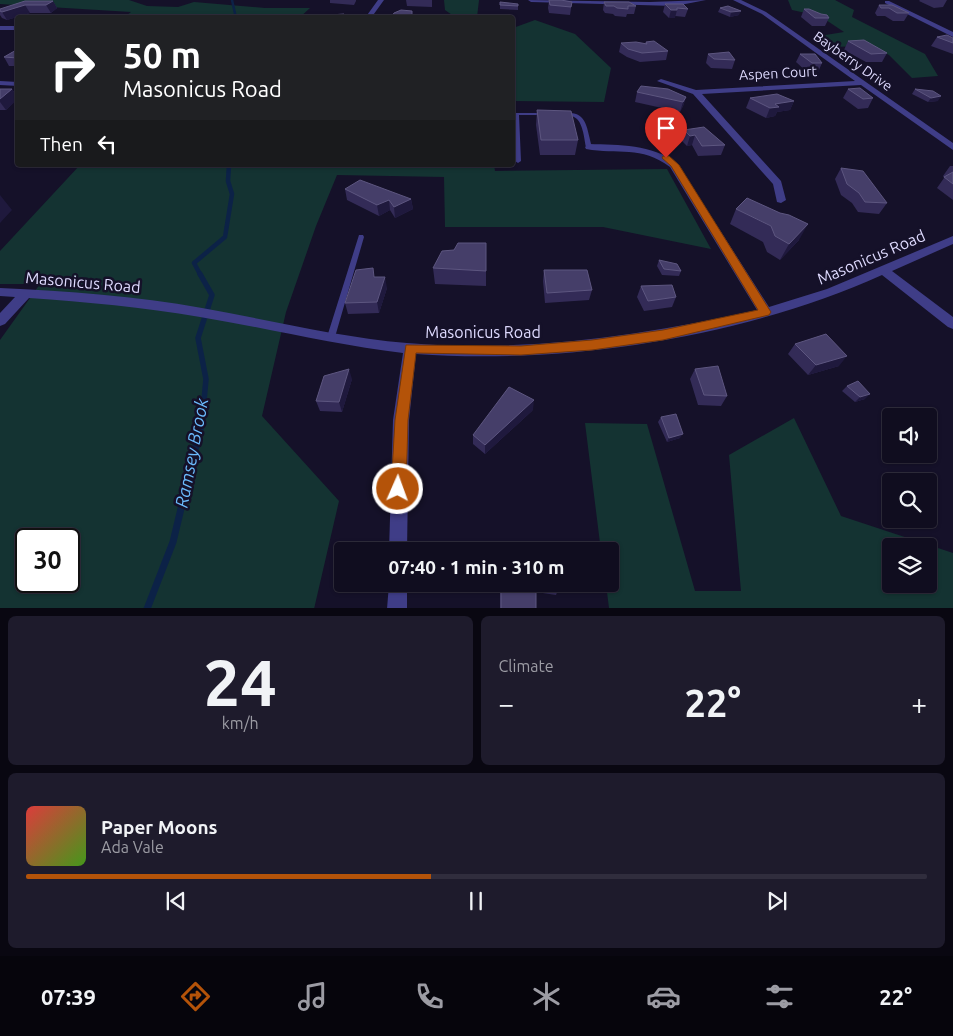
<!DOCTYPE html>
<meta charset="utf-8">
<style>
:root{--surface:#100d1f;--page:#1e1b2c;--text:#f1f3f6;--muted:#9c9ca4;--line:#302d3d;--accent:#b45309}
body{margin:0;font-family:Ubuntu,sans-serif;background:var(--page);color:var(--text);height:100vh;display:flex;flex-direction:column;font-size:19px;white-space:nowrap}
*{box-sizing:border-box;margin:0}
p{font-size:16px;color:var(--muted)}
.icon{flex:none;width:28px;height:28px;fill:none;stroke:currentColor;stroke-width:2;stroke-linecap:round;stroke-linejoin:round}
.map{position:relative;height:608px;overflow:hidden}
.side{display:flex;flex-direction:column;gap:8px;padding:8px;background:#090711;flex:1}
.side>*{flex:none}
.guide{position:absolute;left:15px;top:15px;width:500px;height:152px;border-radius:5px;box-shadow:0 1px 4px #0004,0 0 0 1px var(--line);background:#202124;color:#fff;overflow:hidden}
.buttons{position:absolute;left:882px;top:408px;display:grid;gap:10px}
.buttons a{display:grid;place-items:center;width:55px;height:55px;border-radius:5px;background:var(--surface);box-shadow:0 1px 4px #0004,0 0 0 1px var(--line);font-size:25px}
.speed{position:absolute;left:15px;top:528px;display:flex;gap:10px;font-size:25px;font-weight:700;text-align:center}
.speed>*{display:grid;place-content:center;width:65px;height:65px;border-radius:50%;background:var(--surface);box-shadow:0 1px 4px #0004,0 0 0 1px var(--line);line-height:1}
.speed .limit{border:2px solid #111;border-radius:8px;background:#fff;color:#111}
.pin{position:absolute;display:grid;place-items:center;width:42px;height:42px;color:#fff;margin:-51px -21px;border-radius:50% 50% 50% 0;rotate:-45deg;box-shadow:0 0 5px #0007}
.pin .icon{rotate:45deg}
.me{position:absolute;width:55px;margin:-28px;rotate:2deg;stroke-linejoin:round;filter:drop-shadow(0 0 4px #0008)}
.turn{display:flex;align-items:center;gap:18px;height:105px;padding:0 25px;font-size:22px}
.turn .icon{width:65px;height:65px;stroke-width:2.5}
.turn b{display:block;font-size:35px;line-height:42px}
.then{display:flex;align-items:center;height:48px;padding:0 25px;background:#0003;gap:10px;font-size:19px}
.big{font-size:38px;font-weight:700;line-height:1.1}
.side .card{flex:1;display:flex;flex-direction:column;justify-content:center;gap:8px;min-width:0;padding:0 18px;border-radius:8px;background:var(--page)}
.side .dial{align-items:center;gap:0}
.dial b{font-size:65px;line-height:1}
.song{display:flex;align-items:center;gap:15px}
.cover{width:60px;height:60px;border-radius:8px;background:linear-gradient(135deg,hsl(0 70% 55%),hsl(100 70% 35%))}
.played{height:5px;border-radius:2px;background:linear-gradient(90deg,var(--accent) 45%,var(--line) 45%)}
.keys{display:flex;justify-content:space-around;direction:ltr}
.heat{display:flex;justify-content:space-between;align-items:center;font-size:28px;direction:ltr}
.side .tiles{flex:1;display:grid;gap:8px;grid-template-columns:1fr 1fr}
.card:last-child{grid-column:span 2}
.trip{position:absolute;left:334px;top:542px;width:285px;height:50px;border-radius:5px;background:var(--surface);box-shadow:0 1px 4px #0004,0 0 0 1px var(--line);font-weight:700;line-height:50px;text-align:center}
.tabs{display:flex;height:80px;justify-content:space-around;align-items:center;background:#06050c;color:var(--muted)}
.tabs .icon{width:35px;height:35px}
.tabs .selected{color:var(--accent)}
.tabs b{font-size:22px;color:var(--text)}
.map>svg:first-child{display:block}
.green{fill:#143332;fill-rule:evenodd}
.lines{fill:none;stroke-linecap:round;stroke-linejoin:round}
.stream-far3{stroke:#0c2247;stroke-width:2.5}
.stream-far2{stroke:#0c2247;stroke-width:4.5}
.stream-far1{stroke:#0c2247;stroke-width:5.5}
.stream{stroke:#0c2247;stroke-width:7}
.lane{fill:#3f3d87;fill-rule:evenodd}
.street{fill:#3f3d87;fill-rule:evenodd}
.wall{fill:#332b57}
.shaded-wall{fill:#1f193d}
.building{fill:#453e69;stroke:#5d5680}
.route{fill:#b45309;stroke:#753606}
.labels{text-anchor:middle;stroke-width:5;stroke-linejoin:round;paint-order:stroke}
.far-street-label{font-size:14px;fill:#dedafe;stroke:#151129}
.street-label{font-size:16px;fill:#dedafe;stroke:#151129}
.water-label{font-size:18px;font-style:italic;fill:#6bbafc;stroke:#151129}
</style>
<div class="map">
<svg width="953" height="609" viewBox="0 0 953 609">
<rect width="100%" height="100%" fill="#151129"/>
<path class="green" d="M0,0h129l18,6 31,1 16,-5 71,6h45l-11,10h-176l8,-6 -131,-8z
M444,0h35l-2,17h-22l-10,-7z
M788,0h47l19,10 -2,7 73,37 13,22 -26,2 -23,-23 -18,-9 -43,1 -15,-10 31,-5 -24,-16 -28,-6z
M535,20l40,14 36,34 -7,34 -91,-1v-73z
M80,165h414l1,6 172,-2 44,80 -108,-22h-158l-1,-50 -107,-2 -21,51 -30,86 -24,104 77,85 -25,108 -314,-1v-268l40,-56h-40v-33zM26,539h43v42h-43z
M794,418l47,98 112,37v55h-344l-3,-24h4v-33h-9l-16,-128 62,1 48,167h46l-12,-136zM929,546v38h-38v-38z"/>
<g class="lines">
<path class="stream-far3" d="M232,0l4,18"/>
<path class="stream-far2" d="M201,276l-7,-13 31,-26 7,-43 -4,-13 1,-16"/>
<path class="stream-far1" d="M200,274l12,21 -14,43 8,41 -4,43"/>
<path class="stream" d="M147,609l26,-67 29,-121"/>
<path class="lane" d="M514,113h33l2,1 -2,1h-28l2,46 -3,2 -3,-2z
M562,113c26,-3 24,14 30,34l-1,1 -5,-1c-2,-9 -3,-26 -12,-30 -3,-2 -8,-2 -12,-2z
M359,235h4l1,2 -29,100 -1,2h-6l-1,-2z"/>
<path class="street" d="M378,0h6l-13,18h-6z
M528,0l122,2 56,-2 -31,6 -144,-4z
M733,0h8l25,12 187,131v7l-92,-65 -159,9 79,87 5,19 -5,3 -4,-1 -4,-18 -80,-90 -36,-13 4,-2 35,11 159,-9 -93,-67z
M885,1h4l64,31v5l-68,-34z
M0,26h18v4h-18z
M0,81l18,1v4l-18,-1z
M589,144c31,1 62,0 88,19l92,144 58,-18 126,-53v8l-61,27 61,46v12l-5,-2 -66,-52c-138,62 -315,90 -466,79l-7,66 -2,131h-18l4,-131 10,-67c-69,-8 -136,-25 -203,-36 -57,-10 -114,-15 -171,-19l-24,26 -5,2v-13l15,-16 -15,-1v-8c68,3 136,8 202,20 68,12 136,29 205,35 118,10 235,-7 350,-33l-87,-143c-29,-22 -52,-12 -84,-18l-1,-2z
M389,584h18v25h-20z"/>
</g>
<path class="wall" d="M330,0h26v1l-2,4 -24,-2z
M406,0h26v7l-25,-1z
M549,0l23,2 -2,13 -21,-2 -1,-5z
M920,0h27l-4,7 -9,1 -15,-7z
M53,1l4,7 -6,5h-21l-23,7 -5,-2 -2,-3v-6z
M500,2l18,4v4l-18,-1z
M604,2l32,4 -2,8h-7l-1,3 -11,-1 -2,-2 -8,-1 -2,-3z
M665,4l23,5 -3,8 -10,-1v2h-6l-6,-6z
M879,5l30,8 -5,8h-11l-8,-5h-8l-2,-3z
M720,8l19,7 -9,2 -12,-5z
M804,9l25,9 -4,8h-13l-11,-9z
M937,37l16,1v16l-22,-8z
M848,41l39,12 -5,9h-16l-22,-12z
M646,42l22,9 -2,9 -26,2 -13,-5 -8,-5 2,-9 24,1z
M18,49v17h-9l-5,-9z
M708,54l27,6 -3,9 -21,-1 -5,-5z
M800,54l22,9 -4,9h-11l-11,-10z
M0,89h12l6,9 -12,12h-6z
M848,89l25,9 -5,10 -10,1 -15,-11z
M915,89l23,12 -10,1 -16,-8z
M637,92l49,5 -3,9 -3,6 -45,-10z
M750,98l44,3 -4,9 -13,2 -2,4 -9,2 -20,-10z
M537,110l41,30 -3,15h-35l-4,-30z
M684,130l41,15 -4,10 -23,1 -6,-11 -5,1 -6,-6z
M950,166h3v34l-16,-12 7,-10 -1,-2z
M841,168l46,35 -8,11 -21,-2 -6,-9 -11,-8 -6,-16z
M345,189l66,10 2,10 -18,9 -5,-8 -11,6 -32,-16z
M736,209l63,31 -19,20 -13,-8 -4,-10 -33,-18z
M486,243v43l-51,-2 -2,-16 21,-18z
M659,260l22,11 -2,5 -17,-1 -5,-9z
M544,270l48,20 -3,10 -44,3 -2,-22z
M375,277l12,11 -8,25 -31,1 -3,-11z
M641,286l35,11 -4,10 -28,4 -7,-14z
M795,344l44,22 -31,9 -20,-21z
M695,369l32,27 -6,10 -23,-1 -8,-26z
M352,379l-10,33 -22,-1 -4,-10z
M847,386l18,13 -10,3 -13,-11z
M533,410l-48,44 -12,-10v-9z
M661,417l19,21 -13,4 -9,-20z
M500,584h60v1l-4,10 -20,-3v17h-36z"/>
<path class="shaded-wall" d="M53,1l4,7 -6,5 -5,-8z
M25,5l5,8 -23,7 -5,-8z
M671,10h6l-2,8h-6z
M741,11l-2,4 -9,2 1,-5z
M12,89l6,10 -12,11 -6,-8v-3z
M941,96l-3,5 -10,1 3,-4z
M686,97l-3,9 -3,6 3,-10z
M794,101l-4,9 -13,2 -2,4 -9,2 4,-10 5,-4z
M695,135l-3,10 -5,1 3,-10z
M0,195l12,15 -12,13z
M411,199l2,10 -18,9 -1,-11z
M389,200l1,10 -11,6 -2,-11z
M808,224l-9,16 -19,20 9,-16z
M385,277l2,11 -8,25 -2,-11z
M847,356l-8,10 -31,9 8,-10z
M349,369l3,10 -10,33 -3,-10z
M870,394l-5,5 -10,3 5,-5z
M534,400l-1,10 -48,44v-9z
M683,434l-3,4 -13,4 2,-4z"/>
<path class="building" d="M549,0h12l11,2 -1,5 -21,-2z
M25,1h28l-7,4h-21l-23,7 -2,-1v-2z
M500,2l18,2v2l-18,-1z
M604,2h25l7,4h-8v3l-11,-1 -3,-2h-8z
M665,4h18l5,5 -11,-1v2h-6z
M879,5h13l17,8h-12l-8,-5h-8z
M728,6l13,5 -10,1 -11,-4z
M804,9h5l12,5 6,1 2,3h-14z
M401,10l11,1v7l-21,-1 3,-4z
M344,14l-4,4h-11l2,-3z
M947,35l6,3v5l-16,-6z
M864,40l23,13 -16,1 -23,-13z
M654,41l14,10 -26,2 -14,-4 -7,-6 15,-1 11,2 -1,-2z
M18,49v9l-14,-1z
M729,52l6,8 -21,-1 -6,-5z
M800,54h15l7,9h-10z
M641,86l27,3 18,8 -3,5 -46,-10z
M860,88l13,10 -10,1 -15,-10z
M0,89h12l-12,10z
M915,89l18,2 8,5 -10,2z
M777,94l17,7 -19,3 4,3 -9,1 -20,-10z
M537,110l34,1 7,29h-37z
M704,127l21,18 -23,1 -7,-11 -5,1 -6,-6z
M841,168l22,3 24,32 -22,-1 -6,-9 -12,-9z
M953,172v12l-9,-7z
M360,180l51,19 -17,8 -5,-7 -12,5 -32,-16z
M747,198l33,15 9,2 19,9 -19,20 -14,-8 -4,-10 -35,-17z
M458,243h28v28l-53,-3 9,-17 12,-1z
M659,260l18,4 4,7 -17,-2z
M373,268l1,9h11l-8,25 -32,1 11,-33z
M544,270h43l5,20 -45,3z
M672,285l4,12 -28,4 -7,-15z
M826,334l21,22 -31,9 -21,-21z
M718,366l9,30 -23,-1 -9,-26z
M349,369l-10,33 -23,-1 8,-25z
M858,381l12,13 -10,3 -13,-11z
M509,387l25,13 -49,45 -12,-10z
M676,414l7,20 -14,4 -8,-21z
M501,584h35v25h-35z
M550,584h10v1z"/>
<path class="route" d="M663,156h6l10,9 90,144 2,3 -2,3 -106,25 -71,10 -71,5 -105,-2 -8,67 -2,69 -2,6 -6,2 -5,-2 -2,-6 4,-69 11,-75 115,1 71,-6 71,-10 95,-20 -87,-144 -9,-8z"/>
<g class="labels">
<g class="far-street-label">
<text transform="translate(853 61) rotate(35)" y="5">Bayberry Drive</text>
<text transform="translate(778 73) rotate(-3)" y="5">Aspen Court</text>
</g>
<g class="street-label">
<text transform="translate(871 257) rotate(-23)" y="6">Masonicus Road</text>
<text transform="translate(83 282) rotate(5)" y="6">Masonicus Road</text>
<text x="483" y="338">Masonicus Road</text>
</g>
<g class="water-label">
<text transform="translate(192 453) rotate(-79)" y="6">Ramsey Brook</text>
</g>
</g>
</svg>
<div class="buttons">
<a><svg class="icon" aria-label="sound" viewBox="0 0 24 24"><path d="M4 9h4l5-4v14l-5-4H4zM17 9q2 3 0 6"/></svg></a>
<a><svg class="icon" aria-label="search" viewBox="0 0 24 24"><circle cx="10" cy="10" r="6"/><path d="M15 15l6 6"/></svg></a>
<a><svg class="icon" aria-label="layers" viewBox="0 0 24 24"><path d="M12 4l9 5-9 5-9-5zM3 14l9 5 9-5"/></svg></a>
</div>
<div class="speed"><div class="limit">30</div></div>
<div class="pin" style="left:666px;top:158px;background:#d93025"><svg class="icon" aria-label="arrive" viewBox="0 0 24 24"><path d="M6 21V4h12l-3 4 3 4H6"/></svg></div>
<svg class="me" style="left:398px;top:489px" viewBox="-20 -20 40 40"><circle r="17" fill="#b45309" stroke="#fff" stroke-width="3"/><path d="M0-11L8 9 0 5-8 9z" fill="#fff"/></svg>
<div class="trip">07:40 · 1 min · 310 m</div>
<div class="guide">
<div class="turn"><svg class="icon" aria-label="right" viewBox="0 0 24 24"><path d="M7 20v-9h11M14 6l5 5-5 5"/></svg><div><b>50 m</b>Masonicus Road</div></div>
<div class="then">Then<svg class="icon" aria-label="left" viewBox="0 0 24 24"><path d="M17 20v-9H6M10 6l-5 5 5 5"/></svg></div>
</div>
</div>
<section class="side">
<div class="tiles">
<div class="card dial"><b>24</b><p>km/h</p></div>
<div class="card"><p>Climate</p>
<div class="heat"><a>−</a><b class="big">22°</b><a>+</a></div>
</div>
<div class="card">
<div class="song"><i class="cover"></i><div><b>Paper Moons</b><p>Ada Vale</p></div></div>
<div class="played"></div>
<div class="keys"><svg class="icon" aria-label="previous" viewBox="0 0 24 24"><path d="M18 5L8 12l10 7zM5 5v14"/></svg><svg class="icon" aria-label="pause" viewBox="0 0 24 24"><path d="M8 5v14M16 5v14"/></svg><svg class="icon" aria-label="next" viewBox="0 0 24 24"><path d="M6 5l10 7-10 7zM19 5v14"/></svg></div>
</div>
</div>
</section>
<nav class="tabs">
<b>07:39</b>
<svg class="icon selected" aria-label="directions" viewBox="0 0 24 24"><path d="M12 3l9 9-9 9-9-9zM9 14v-3h6M13 9l2 2-2 2"/></svg>
<svg class="icon" aria-label="music" viewBox="0 0 24 24"><path d="M9 18V5l10-2v13"/><circle cx="6" cy="18" r="3"/><circle cx="16" cy="16" r="3"/></svg>
<svg class="icon" aria-label="phone" viewBox="0 0 24 24"><path d="M5 4h4l2 5-3 2q2 4 5 5l2-3 5 2v4C11 20 4 13 5 4z"/></svg>
<svg class="icon" aria-label="climate" viewBox="0 0 24 24"><path d="M12 3v18M4 7l16 10M4 17L20 7"/></svg>
<svg class="icon" aria-label="car" viewBox="0 0 24 24"><path d="M5 17H2v-5l4-1 3-4h7l3 4 3 1v5h-3M9 17h6M6 11h13"/><circle cx="7" cy="17" r="2"/><circle cx="17" cy="17" r="2"/></svg>
<svg class="icon" aria-label="filters" viewBox="0 0 24 24"><path d="M4 7h16M4 17h16"/><circle cx="9" cy="7" r="2"/><circle cx="15" cy="17" r="2"/></svg>
<b>22°</b>
</nav>
